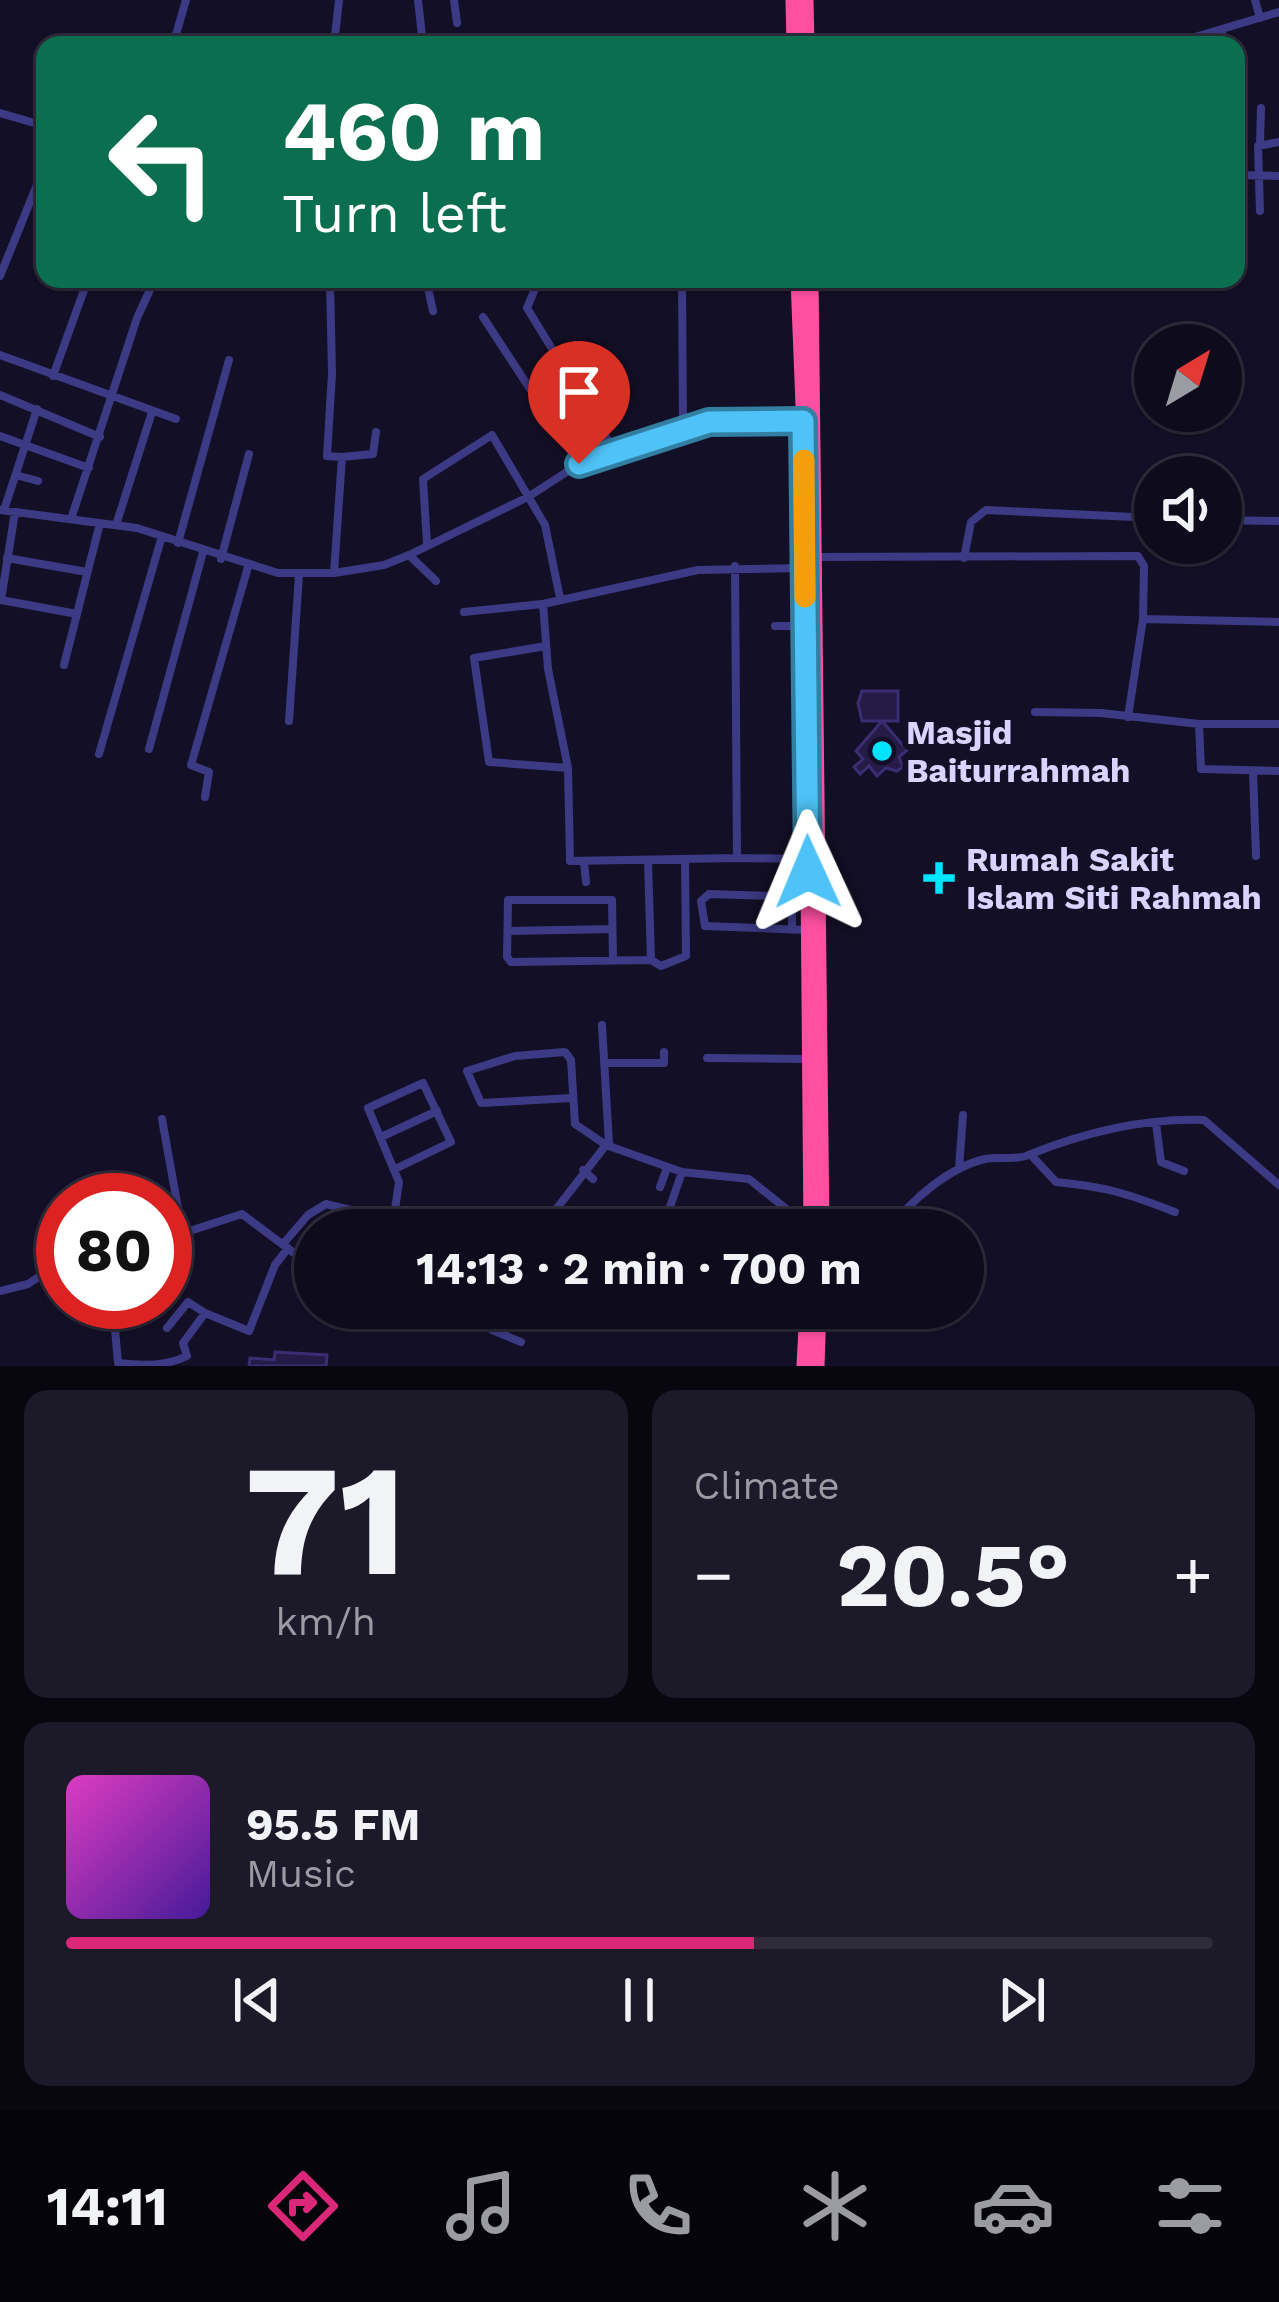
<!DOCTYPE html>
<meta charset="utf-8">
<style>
:root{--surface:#0e0b1c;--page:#1c1929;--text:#f1f3f6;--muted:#9b9ba3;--line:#2e2b3b;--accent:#db2777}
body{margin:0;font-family:"Work Sans",sans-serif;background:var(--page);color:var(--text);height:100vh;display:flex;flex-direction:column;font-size:45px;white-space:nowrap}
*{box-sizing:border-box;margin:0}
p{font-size:39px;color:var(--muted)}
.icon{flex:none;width:66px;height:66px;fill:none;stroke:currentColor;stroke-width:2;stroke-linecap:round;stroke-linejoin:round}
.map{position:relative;height:1366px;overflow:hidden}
.details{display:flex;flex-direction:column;gap:24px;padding:24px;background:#08060f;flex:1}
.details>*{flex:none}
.banner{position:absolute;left:36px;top:36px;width:1209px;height:252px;border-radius:24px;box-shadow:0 3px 9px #0004,0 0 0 3px var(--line);background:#0b6e4f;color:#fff;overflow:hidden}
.needle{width:78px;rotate:38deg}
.tools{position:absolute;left:1134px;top:324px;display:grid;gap:24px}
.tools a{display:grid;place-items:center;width:108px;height:108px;border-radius:50%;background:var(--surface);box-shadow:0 3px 9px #0004,0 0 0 3px var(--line);font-size:60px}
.speed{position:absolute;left:36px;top:1173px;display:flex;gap:24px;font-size:60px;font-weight:700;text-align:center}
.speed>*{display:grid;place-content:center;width:156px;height:156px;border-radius:50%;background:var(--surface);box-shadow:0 3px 9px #0004,0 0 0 3px var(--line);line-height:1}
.speed .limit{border:18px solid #d22;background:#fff;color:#111}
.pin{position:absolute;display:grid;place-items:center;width:102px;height:102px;color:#fff;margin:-123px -51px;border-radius:50% 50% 50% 0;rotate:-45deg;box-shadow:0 0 12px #0007}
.pin .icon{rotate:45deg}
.me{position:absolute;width:132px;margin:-66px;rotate:359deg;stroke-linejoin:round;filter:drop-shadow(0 0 9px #0008)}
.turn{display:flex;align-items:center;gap:42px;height:252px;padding:0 48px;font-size:54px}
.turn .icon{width:156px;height:156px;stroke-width:2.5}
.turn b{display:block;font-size:84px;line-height:102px}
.big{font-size:90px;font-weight:700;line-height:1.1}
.details .tile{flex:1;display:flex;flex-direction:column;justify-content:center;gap:18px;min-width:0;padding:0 42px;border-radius:24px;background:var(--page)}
.details .dial{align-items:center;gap:0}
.dial b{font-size:156px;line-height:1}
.song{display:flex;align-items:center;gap:36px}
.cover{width:144px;height:144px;border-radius:18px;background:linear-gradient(135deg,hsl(310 70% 55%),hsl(260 70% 35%))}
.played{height:12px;border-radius:6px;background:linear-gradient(90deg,var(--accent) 60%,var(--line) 60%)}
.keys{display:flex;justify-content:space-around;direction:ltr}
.heat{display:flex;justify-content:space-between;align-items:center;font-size:66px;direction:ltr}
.details .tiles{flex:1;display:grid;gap:24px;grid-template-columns:1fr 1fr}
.tile:last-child{grid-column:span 2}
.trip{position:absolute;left:294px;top:1209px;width:690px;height:120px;border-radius:60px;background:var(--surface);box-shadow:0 3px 9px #0004,0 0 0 3px var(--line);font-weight:700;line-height:120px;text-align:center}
.dock{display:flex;height:192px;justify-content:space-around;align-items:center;background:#06040b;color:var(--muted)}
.dock .icon{width:84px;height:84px}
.dock .on{color:var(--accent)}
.dock b{font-size:54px;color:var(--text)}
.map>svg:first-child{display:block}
.building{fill:#241b47;stroke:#3b2d73;stroke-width:3}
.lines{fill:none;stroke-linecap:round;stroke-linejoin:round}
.street{stroke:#3d3a85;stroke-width:8}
.highway{stroke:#ff4fa3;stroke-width:15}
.route-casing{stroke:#337fa1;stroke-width:30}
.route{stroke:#4fc3f7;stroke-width:21}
.slow{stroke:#f59e0b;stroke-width:21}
.poi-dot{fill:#00e5ff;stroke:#130f26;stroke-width:4.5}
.labels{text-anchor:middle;stroke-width:12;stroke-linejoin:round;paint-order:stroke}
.poi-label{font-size:33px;font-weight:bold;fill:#d9d4ff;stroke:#130f26;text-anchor:start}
</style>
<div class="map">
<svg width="1279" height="1366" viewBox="0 0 1279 1366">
<rect width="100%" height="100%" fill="#130f26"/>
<path class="building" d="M862,691h36v30h-36l-4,-18z
M882,721l25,29 -8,7 4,10 -6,4 -11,-3 -9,8 -8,-10 -9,8 -6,-7 9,-8 -7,-8z
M275,1352l52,3 -1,11h-77l1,-8 24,2z"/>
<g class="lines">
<path class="street" d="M418,0l5,45
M454,0l3,23
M1255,0l5,18
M1222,31v14
M173,45l13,-45
M334,45l5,-45
M1168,45l111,-33
M0,113l45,13
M1260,144l1,-36
M1236,175l43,1
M1260,211l-2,-65 21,-4
M0,276l45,-111
M330,279l2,95 -5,82 15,1 -8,116
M426,279l7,32
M539,279l-12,29 87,142
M682,279l1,148
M483,317l96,147
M0,355l176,64
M53,376l35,-97
M0,395l100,42
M0,436l89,32
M342,457l31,-3 3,-22
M16,475l22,6
M0,510l137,18 141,45h56l50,-8 25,-10 119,-58 51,-33 85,-31 45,-11 94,-2
M4,510l33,-101
M15,512l-14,88 76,14
M71,519l66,-201 18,-39
M1221,520l58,1
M116,525l36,-113
M178,543l51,-183
M427,544l-4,-65 69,-44 53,90 15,73
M409,555l27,26
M816,557l322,-1 6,10 -1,53 136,3
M7,558l80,14
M964,558l7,-36 15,-12 169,8
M221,559l28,-105
M735,566l2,292 -167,3 -2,-93 -20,-99 -5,-65 155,-34 107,-2
M464,612l78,-8
M775,626h31
M546,646l-72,12 15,104 79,6
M64,665l36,-142
M1035,712l66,1 98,11h80
M1128,717l15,-98
M289,721l10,-146
M1199,724l2,45 78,2
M149,749l54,-197
M99,754l63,-218
M1253,771l3,85
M205,797l4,-25 -18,-7 57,-198
M737,858l70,1
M584,862l2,20
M792,897v33
M807,930l-102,-4 -4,-25 8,-7 99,3
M508,931l104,-2
M613,960l-1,-60h-104l-1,57 4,5 140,-2 -3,-99
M651,960l10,6 25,-10 -1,-96
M602,1025l7,119
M707,1058l101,1
M605,1063h59v-11
M572,1098l-91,5 -14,-32 48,-15 50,-4 6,8 4,64 31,21
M162,1119l21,117
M1156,1123l5,39 23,9
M381,1137l56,-26
M1031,1155l25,27c51,5 70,11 119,30
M959,1168l4,-53
M583,1170l10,9
M660,1187l7,-19
M392,1230l7,-48 -31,-74 55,-25 28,59 -56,27
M540,1230l66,-85 76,27 67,7 61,49
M662,1230l20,-58
M890,1230c20,-30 60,-63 95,-71 16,-3 32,2 46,-5 55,-22 112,-36 173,-34l75,65
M165,1239l77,-25 60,45 13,3
M283,1244l25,-29 18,-11 45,11 10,15
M0,1291l28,-7 35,-23
M104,1302l10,16 4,45c22,3 49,3 69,-7l-4,-13 22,-30 44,18 26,-66 13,-17
M498,1308l-6,22 29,12
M543,1308l21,16
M593,1315l5,-7
M167,1328l21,-26 17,11"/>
<path class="highway" d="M793,0l1,45
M806,0l1,45
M798,279l5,126
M811,279l11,951
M804,465l2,132
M806,645l5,585
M804,1366l3,-58
M817,1366l2,-58"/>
</g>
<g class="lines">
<g class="route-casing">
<path id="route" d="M579,464l130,-42 94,-1 5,451"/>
</g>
<use href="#route" class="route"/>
<path class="slow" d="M804,460l1,137"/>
</g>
<g class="poi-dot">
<circle cx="882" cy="751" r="12"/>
<path d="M933 860h12v12h12v12h-12v12h-12v-12h-12v-12h12z"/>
</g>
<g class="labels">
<g class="poi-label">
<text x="906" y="744">Masjid<tspan x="906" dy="38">Baiturrahmah</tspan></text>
<text x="966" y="871">Rumah Sakit<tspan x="966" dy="38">Islam Siti Rahmah</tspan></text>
</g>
</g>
</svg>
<div class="tools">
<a><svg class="needle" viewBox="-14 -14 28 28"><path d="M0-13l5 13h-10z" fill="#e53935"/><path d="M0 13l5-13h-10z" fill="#9b9ba3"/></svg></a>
<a><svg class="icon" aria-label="sound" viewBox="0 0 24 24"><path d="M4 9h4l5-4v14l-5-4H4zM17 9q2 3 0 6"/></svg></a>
</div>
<div class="speed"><div class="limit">80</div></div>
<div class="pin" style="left:579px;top:464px;background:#d93025"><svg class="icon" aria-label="arrive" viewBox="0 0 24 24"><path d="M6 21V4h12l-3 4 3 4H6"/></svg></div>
<svg class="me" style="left:808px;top:872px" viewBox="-20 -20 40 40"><path d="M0-17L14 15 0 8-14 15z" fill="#4fc3f7" stroke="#fff" stroke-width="4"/></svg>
<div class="trip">14:13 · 2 min · 700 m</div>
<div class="banner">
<div class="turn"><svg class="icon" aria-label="left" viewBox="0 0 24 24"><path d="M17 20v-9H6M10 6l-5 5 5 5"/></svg><div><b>460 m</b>Turn left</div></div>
</div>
</div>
<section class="details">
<div class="tiles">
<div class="tile dial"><b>71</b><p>km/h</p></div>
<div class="tile"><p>Climate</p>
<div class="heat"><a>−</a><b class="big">20.5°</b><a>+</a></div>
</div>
<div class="tile">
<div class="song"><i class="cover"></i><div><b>95.5 FM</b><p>Music</p></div></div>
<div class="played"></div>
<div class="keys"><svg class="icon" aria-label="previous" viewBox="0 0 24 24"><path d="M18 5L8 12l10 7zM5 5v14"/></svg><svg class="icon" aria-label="pause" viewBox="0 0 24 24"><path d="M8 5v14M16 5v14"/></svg><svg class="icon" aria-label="next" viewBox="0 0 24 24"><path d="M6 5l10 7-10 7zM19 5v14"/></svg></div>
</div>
</div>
</section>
<nav class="dock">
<b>14:11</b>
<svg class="icon on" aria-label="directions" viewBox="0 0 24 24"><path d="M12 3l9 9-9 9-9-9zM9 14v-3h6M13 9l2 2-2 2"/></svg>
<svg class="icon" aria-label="music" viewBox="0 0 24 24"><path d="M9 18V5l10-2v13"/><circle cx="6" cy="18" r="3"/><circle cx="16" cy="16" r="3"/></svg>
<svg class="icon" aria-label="phone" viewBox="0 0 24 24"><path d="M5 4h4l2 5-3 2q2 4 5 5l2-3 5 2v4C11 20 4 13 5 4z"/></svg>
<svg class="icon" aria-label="climate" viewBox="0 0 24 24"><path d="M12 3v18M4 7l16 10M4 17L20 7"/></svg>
<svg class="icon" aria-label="car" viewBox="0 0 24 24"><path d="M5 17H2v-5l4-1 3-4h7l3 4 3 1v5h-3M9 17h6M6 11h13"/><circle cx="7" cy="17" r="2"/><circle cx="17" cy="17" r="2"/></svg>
<svg class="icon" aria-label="filters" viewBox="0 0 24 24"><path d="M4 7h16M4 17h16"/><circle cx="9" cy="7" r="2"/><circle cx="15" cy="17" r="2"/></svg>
</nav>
